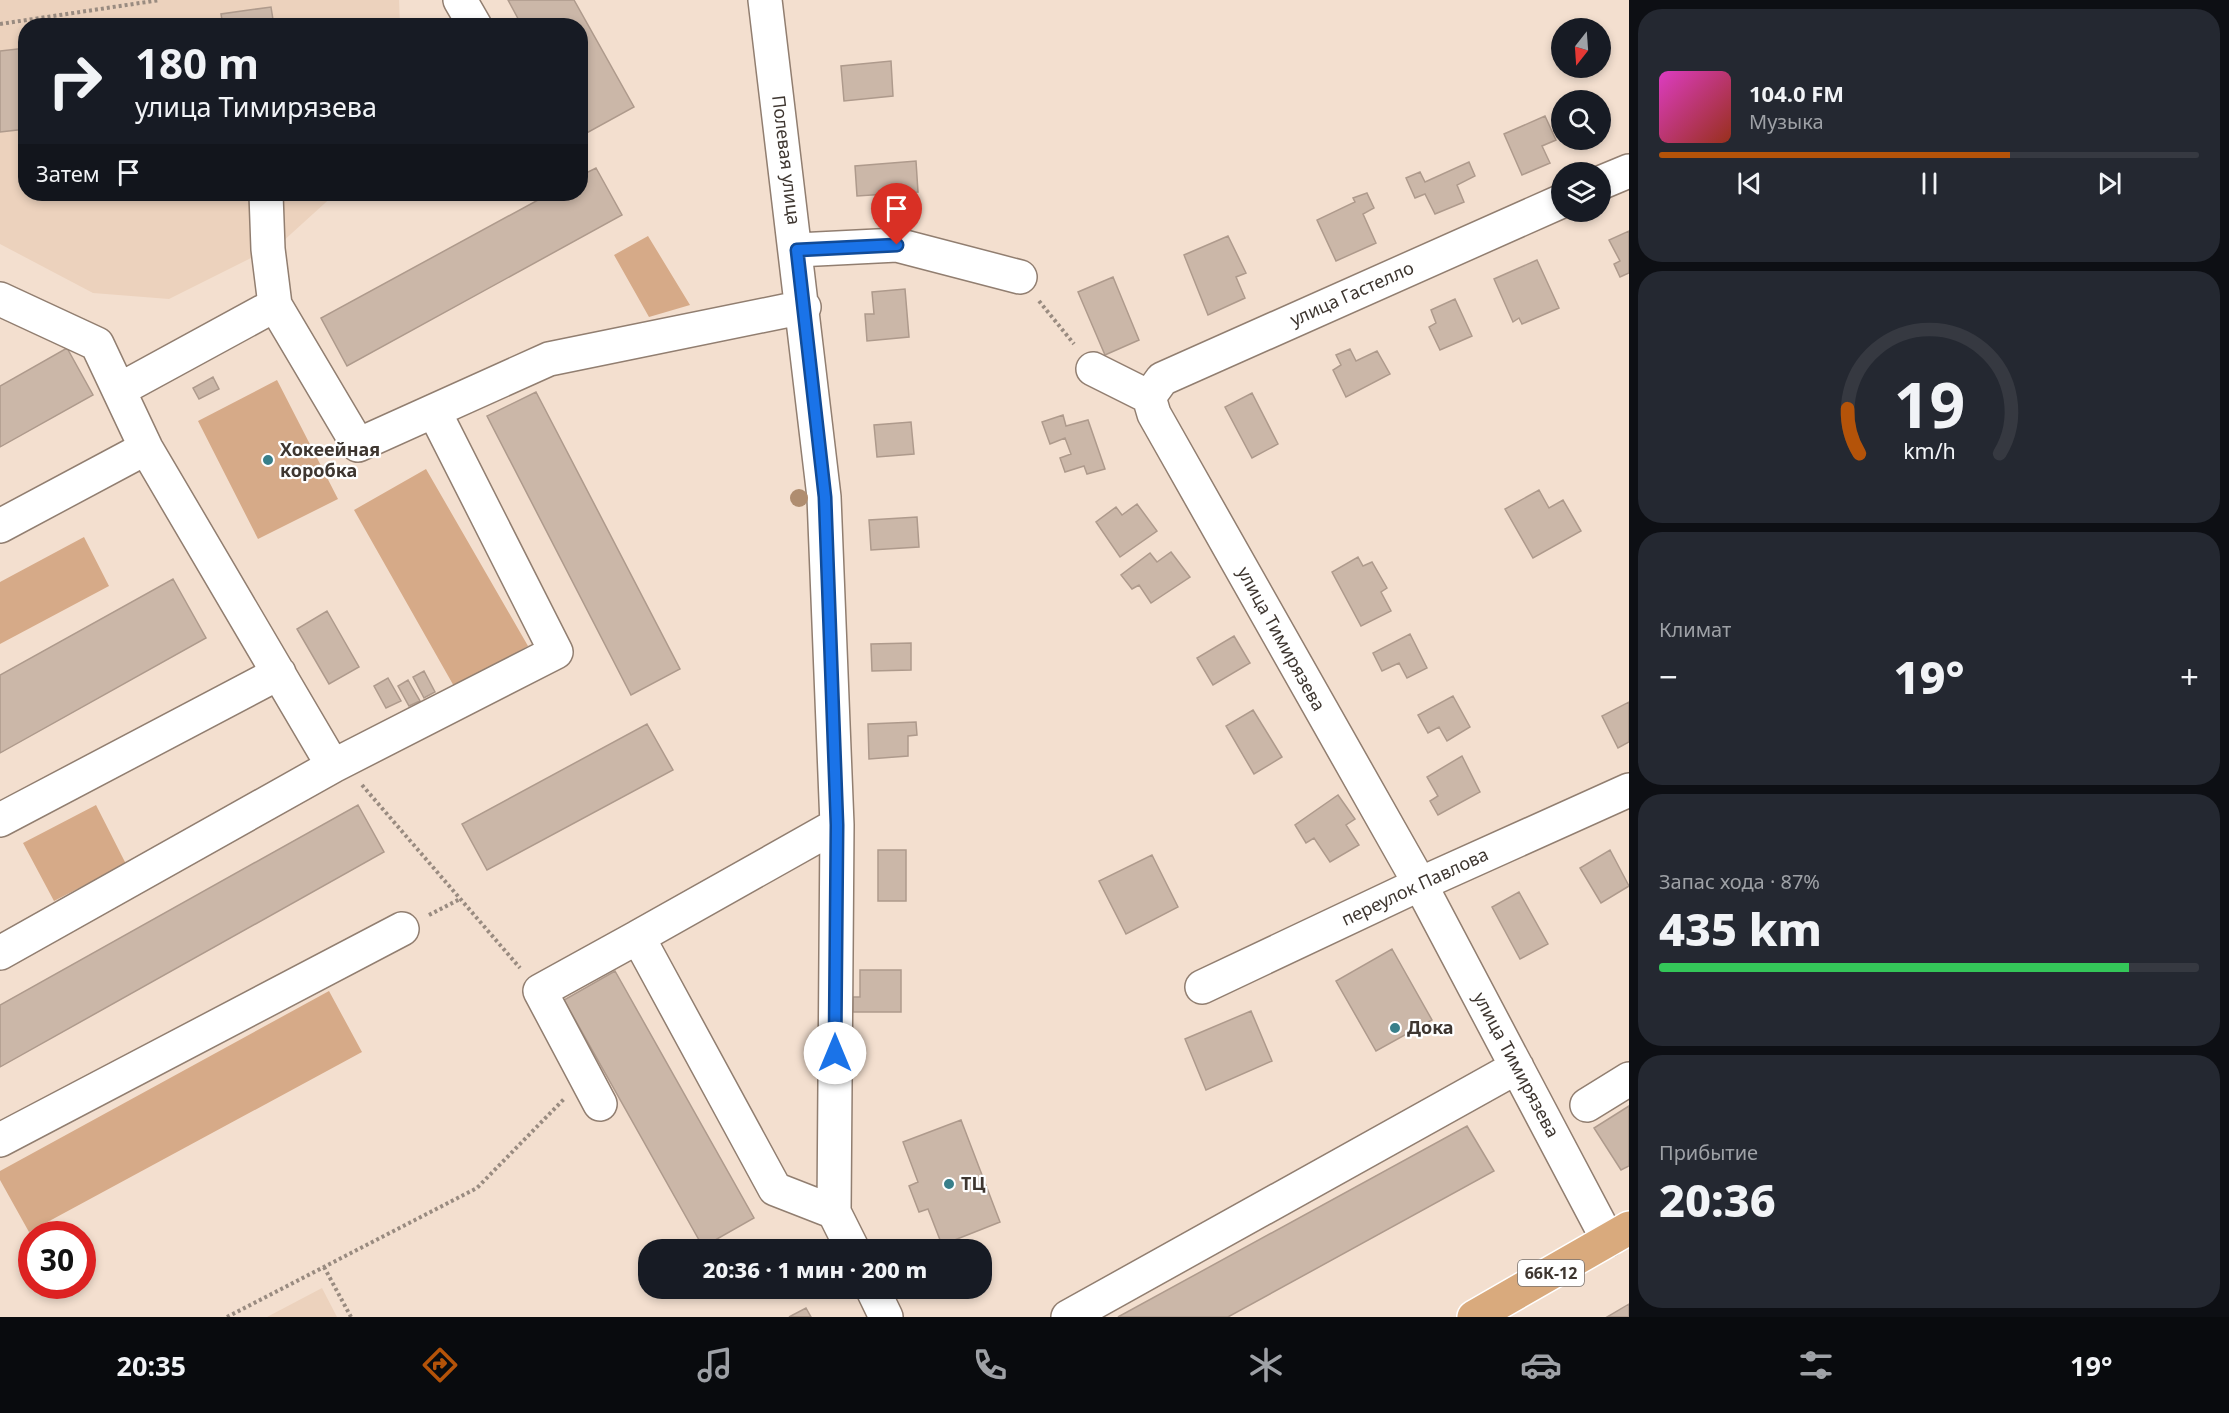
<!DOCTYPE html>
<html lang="ru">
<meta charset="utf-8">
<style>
:root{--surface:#171b24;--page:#242831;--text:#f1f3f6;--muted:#9ea1a6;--line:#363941;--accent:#b45309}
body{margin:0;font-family:"Noto Sans",sans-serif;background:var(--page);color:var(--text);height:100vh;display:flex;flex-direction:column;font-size:22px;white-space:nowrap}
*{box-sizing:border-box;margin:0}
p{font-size:20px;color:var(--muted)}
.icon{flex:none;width:33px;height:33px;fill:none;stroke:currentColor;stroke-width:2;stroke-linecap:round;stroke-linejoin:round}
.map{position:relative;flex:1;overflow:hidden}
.sheet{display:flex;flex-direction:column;gap:9px;padding:9px;background:#0d0f14;width:600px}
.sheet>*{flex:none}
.top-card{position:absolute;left:18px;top:18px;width:570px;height:183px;border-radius:24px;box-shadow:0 3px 9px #0003;background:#171b24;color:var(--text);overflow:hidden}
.needle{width:39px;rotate:197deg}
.fabs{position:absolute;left:1551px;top:18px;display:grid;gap:12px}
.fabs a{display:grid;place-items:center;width:60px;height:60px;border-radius:50%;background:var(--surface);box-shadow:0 3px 9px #0003;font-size:30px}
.speed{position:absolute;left:18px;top:1221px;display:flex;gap:12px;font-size:30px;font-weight:700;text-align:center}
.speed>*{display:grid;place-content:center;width:78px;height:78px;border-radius:50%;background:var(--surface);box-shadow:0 3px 9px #0003;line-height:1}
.speed .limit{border:9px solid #d22;background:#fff;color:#111}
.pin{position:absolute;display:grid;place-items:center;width:51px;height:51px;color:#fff;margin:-62px -26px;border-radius:50% 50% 50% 0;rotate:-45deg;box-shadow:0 0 6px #0007}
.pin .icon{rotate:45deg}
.me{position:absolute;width:66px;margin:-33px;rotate:0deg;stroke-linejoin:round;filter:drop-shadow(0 0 4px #0008)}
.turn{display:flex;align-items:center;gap:21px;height:126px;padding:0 18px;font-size:27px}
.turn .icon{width:78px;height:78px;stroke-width:2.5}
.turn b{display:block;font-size:42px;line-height:51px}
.then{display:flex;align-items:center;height:57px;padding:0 18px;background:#0003;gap:12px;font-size:22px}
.big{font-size:45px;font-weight:800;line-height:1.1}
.sheet .widget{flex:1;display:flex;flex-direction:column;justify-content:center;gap:9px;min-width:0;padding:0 21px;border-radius:24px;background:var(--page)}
.sheet .dial{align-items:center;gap:0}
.dial svg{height:156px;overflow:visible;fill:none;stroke:var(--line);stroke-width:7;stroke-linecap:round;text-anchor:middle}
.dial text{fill:var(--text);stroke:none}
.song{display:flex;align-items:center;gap:18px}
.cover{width:72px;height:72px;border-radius:9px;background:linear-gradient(135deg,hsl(310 70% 55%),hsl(10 70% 35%))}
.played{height:6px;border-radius:3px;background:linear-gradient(90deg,var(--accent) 65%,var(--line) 65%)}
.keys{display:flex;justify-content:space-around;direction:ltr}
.heat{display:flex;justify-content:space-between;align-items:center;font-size:33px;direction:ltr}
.charge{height:9px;border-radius:4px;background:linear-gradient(90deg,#34c759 87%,var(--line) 0)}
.trip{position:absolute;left:638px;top:1239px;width:354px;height:60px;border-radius:24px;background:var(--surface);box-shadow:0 3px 9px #0003;font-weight:800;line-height:60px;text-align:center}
.tabs{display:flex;height:96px;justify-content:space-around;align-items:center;background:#090b0e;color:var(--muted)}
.tabs .icon{width:42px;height:42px}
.tabs .active{color:var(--accent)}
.tabs b{font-size:27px;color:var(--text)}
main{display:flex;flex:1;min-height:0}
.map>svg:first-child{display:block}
.built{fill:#ecd2bd}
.green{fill:#d6aa88}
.building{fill:#cbb7a8;stroke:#ae9a8c;stroke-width:1.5}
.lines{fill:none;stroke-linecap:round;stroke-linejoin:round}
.minor-casing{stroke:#917e70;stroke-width:36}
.major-casing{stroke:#fff;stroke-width:36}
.path{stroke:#998b80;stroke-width:4;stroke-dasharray:3 3;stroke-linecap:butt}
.minor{stroke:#fff;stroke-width:33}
.major{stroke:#d9aa7d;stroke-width:33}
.tree{fill:#af8d70}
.route-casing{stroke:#114b97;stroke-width:15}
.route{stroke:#1a73e8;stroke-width:10}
.poi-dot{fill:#387f8a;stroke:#fff;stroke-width:2}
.labels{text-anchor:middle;stroke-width:4.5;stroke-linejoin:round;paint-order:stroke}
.shield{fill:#fff;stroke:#78726e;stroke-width:1.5}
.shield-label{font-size:16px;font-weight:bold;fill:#3e3630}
.street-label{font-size:18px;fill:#3e3630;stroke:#fff}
.poi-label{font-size:18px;font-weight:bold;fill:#3e3630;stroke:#fff;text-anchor:start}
</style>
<main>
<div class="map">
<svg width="1629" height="1317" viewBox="0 0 1629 1317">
<rect width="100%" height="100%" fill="#f3dfcf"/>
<path class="built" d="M0,0h399l1,25 -374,1v168h309l-54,49 -112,56 -76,-6 -93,-49z
M322,1288l15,29h-70z"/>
<path class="green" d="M648,236l42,69 -41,12 -35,-62z
M277,380l61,119 -80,40 -60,-118z
M426,469l102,177 -73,42 -101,-178z
M84,537l25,49 -109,58v-62z
M96,805l30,59 -72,37 -31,-58z
M329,991l33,61 -333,180 -29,-52v-9z"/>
<path class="building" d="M508,0h66l60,107 -51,28 -3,-109h-58z
M271,7l3,19h-51l-2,-12z
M26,48v81l-26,3v-81z
M891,61l2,35 -49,5 -3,-35z
M1545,116l11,24 -14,6 8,17 -28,12 -18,-41z
M916,161l2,31 -61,4 -2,-30z
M1469,162l6,14 -18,9 7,17 -29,12 -10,-20 -10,4 -9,-20 14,-6 5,10z
M596,168l26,47 -275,151 -26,-48 228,-124h31v-18z
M1367,193l7,15 -11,6 13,29 -40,18 -19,-41 38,-18 -2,-4z
M1629,231v42l-9,4 -6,-13 6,-3 -11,-21z
M1228,236l18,37 -10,4 9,21 -37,17 -24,-60z
M1537,260l22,48 -37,16 -3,-6 -6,4 -19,-43z
M1113,277l26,63 -34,15 -27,-63z
M905,289l4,48 -42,4 -2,-27h9l-2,-22z
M1455,299l17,37 -32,14 -11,-23 7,-4 -5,-13z
M67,348l26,47 -93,52v-61z
M1350,349l6,12 21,-10 13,23 -44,23 -13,-27 8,-5 -5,-10z
M213,377l6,12 -20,10 -6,-11z
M536,392l144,277 -49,26 -144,-279z
M1252,393l26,51 -26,14 -27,-51z
M1063,415l3,11 22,-6 17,49 -18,5 -3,-8 -19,6 -5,-14 11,-4 -6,-16 -15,6 -8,-22z
M911,422l3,32 -37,3 -3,-32z
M1539,490l10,18 14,-8 18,31 -48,27 -28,-49z
M1137,504l20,27 -37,26 -24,-35 20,-15 6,8z
M917,517l2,30 -48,3 -2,-30z
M1171,552l19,25 -39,26 -12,-18 -7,4 -11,-14 29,-22 7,9z
M1358,557l5,9 9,-4 15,26 -6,4 10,19 -30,15 -29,-54z
M173,579l33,59 -206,115v-78z
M327,611l32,56 -30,17 -32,-55z
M1410,634l17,34 -20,10 -8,-15 -17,8 -9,-18z
M1234,636l16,27 -37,22 -16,-27z
M911,643v27l-39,1 -1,-27z
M424,671l11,21 -11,6 -11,-21z
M388,678l13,23 -15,7 -12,-22z
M408,680l12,21 -11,5 -11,-20z
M1453,696l17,31 -23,14 -8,-14 -11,6 -10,-18z
M1629,702v40l-11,6 -16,-32z
M1253,710l29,47 -28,17 -28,-48z
M916,722l1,13 -9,1v20l-39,3 -1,-35z
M647,724l26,46 -186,100 -25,-46z
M1462,756l18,36 -42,23 -8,-14 8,-5 -11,-19z
M1338,795l17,24 -9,6 13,20 -29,17 -16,-24 -8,5 -11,-18z
M358,805l26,47 -384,215v-62z
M878,850h28v51h-28z
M1610,850l19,36 -28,17 -21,-35z
M1152,855l26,52 -52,27 -27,-53z
M1519,892l29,52 -28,15 -28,-52z
M1392,949l40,71 -56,31 -40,-70z
M860,970h41v42h-48v-15h7z
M615,971l139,247 -51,29 -139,-247z
M1251,1011l21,50 -66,29 -21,-51z
M1629,1106v60l-8,4 -27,-42z
M961,1120l39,102 -58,23 -14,-36 -9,3 -10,-26 9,-4 -15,-40z
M1467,1126l27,45 -266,146h-110z
M1629,1304v13h-22z
M806,1308l5,9h-22z"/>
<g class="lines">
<g class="minor-casing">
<path id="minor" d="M460,0l15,26
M765,0l59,497 13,328 -3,387 19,38
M1600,183l29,-12
M266,194l2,55 7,56
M797,250l100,-5 123,32
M0,299l97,45 49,104 187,318 -333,187
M1093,369l56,28 5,17 266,470 188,356
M119,390l156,-85 83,140 191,-86 255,-52
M1149,397l13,-18 400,-178
M0,526l146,-78
M333,766l223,-114 -122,-241
M0,820l279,-147
M1202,987l218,-103 209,-94
M600,1104l-60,-113 98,-54
M1587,1105l42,-26
M0,1140l402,-211
M834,1212l-59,-23 -137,-252 199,-112
M872,1288l14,29
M1068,1317l449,-250"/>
</g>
<g class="major-casing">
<path id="major" d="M1474,1317l155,-89"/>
</g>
<path class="path" d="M0,24l160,-24
M1039,301l35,43
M362,785l158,183
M429,915l31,-16
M324,1267l27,50
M227,1317l250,-129 87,-89"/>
<use href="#minor" class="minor"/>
<use href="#major" class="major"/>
</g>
<circle class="tree" cx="799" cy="498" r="9"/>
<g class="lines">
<g class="route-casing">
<path id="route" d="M835,1053l2,-228 -12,-328 -28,-247 100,-5"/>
</g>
<use href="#route" class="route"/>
</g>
<g class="poi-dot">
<circle cx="268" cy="460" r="6"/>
<circle cx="1395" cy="1028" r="6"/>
<circle cx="949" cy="1184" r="6"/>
</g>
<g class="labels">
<rect class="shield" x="1518" y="1260" width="66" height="26" rx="4.5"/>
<g class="shield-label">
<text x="1551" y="1279">66К-12</text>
</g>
<g class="street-label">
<text transform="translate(786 160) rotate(83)" y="6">Полевая улица</text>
<text transform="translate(1352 294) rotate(-24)" y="6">улица Гастелло</text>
<text transform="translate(1281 639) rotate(61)" y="6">улица Тимирязева</text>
<text transform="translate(1415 887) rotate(-25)" y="6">переулок Павлова</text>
<text transform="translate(1516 1065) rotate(62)" y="6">улица Тимирязева</text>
</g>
<g class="poi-label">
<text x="280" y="456">Хокеейная<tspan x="280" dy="21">коробка</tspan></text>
<text x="1407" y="1034">Дока</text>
<text x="961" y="1190">ТЦ</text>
</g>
</g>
</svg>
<div class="fabs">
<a><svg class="needle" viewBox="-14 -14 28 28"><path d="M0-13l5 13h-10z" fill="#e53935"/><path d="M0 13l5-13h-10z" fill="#9ea1a6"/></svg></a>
<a><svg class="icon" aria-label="search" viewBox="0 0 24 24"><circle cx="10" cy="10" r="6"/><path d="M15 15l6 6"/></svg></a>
<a><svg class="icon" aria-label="layers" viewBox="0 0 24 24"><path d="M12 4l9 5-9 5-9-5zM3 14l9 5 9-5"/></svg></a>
</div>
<div class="speed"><div class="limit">30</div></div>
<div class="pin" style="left:897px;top:245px;background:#d93025"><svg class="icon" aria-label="arrive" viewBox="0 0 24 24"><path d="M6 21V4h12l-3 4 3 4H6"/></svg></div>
<svg class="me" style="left:835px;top:1053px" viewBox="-20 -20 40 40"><circle r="19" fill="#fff"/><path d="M0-13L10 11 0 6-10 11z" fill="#1a73e8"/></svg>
<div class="trip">20:36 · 1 мин · 200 m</div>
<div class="top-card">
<div class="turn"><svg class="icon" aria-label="right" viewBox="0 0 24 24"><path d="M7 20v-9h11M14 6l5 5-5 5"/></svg><div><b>180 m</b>улица Тимирязева</div></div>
<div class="then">Затем<svg class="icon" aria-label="arrive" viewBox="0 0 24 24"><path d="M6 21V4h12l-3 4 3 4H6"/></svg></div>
</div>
</div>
<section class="sheet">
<div class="widget">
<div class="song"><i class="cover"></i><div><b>104.0 FM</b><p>Музыка</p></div></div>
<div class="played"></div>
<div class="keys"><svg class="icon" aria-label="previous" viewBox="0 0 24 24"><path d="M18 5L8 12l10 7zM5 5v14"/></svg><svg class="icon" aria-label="pause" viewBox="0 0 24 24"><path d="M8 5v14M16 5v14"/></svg><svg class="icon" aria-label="next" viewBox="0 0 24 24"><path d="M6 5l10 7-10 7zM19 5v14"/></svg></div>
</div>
<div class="widget dial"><svg viewBox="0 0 100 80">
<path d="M14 69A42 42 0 1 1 86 69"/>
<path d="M14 69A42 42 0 0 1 8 46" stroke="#b45309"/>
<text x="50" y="56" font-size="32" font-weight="700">19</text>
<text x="50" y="72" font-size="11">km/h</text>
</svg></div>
<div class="widget"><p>Климат</p>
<div class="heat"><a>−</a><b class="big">19°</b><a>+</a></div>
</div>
<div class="widget"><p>Запас хода · 87%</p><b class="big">435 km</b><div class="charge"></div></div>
<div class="widget"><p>Прибытие</p><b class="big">20:36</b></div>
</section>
</main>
<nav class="tabs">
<b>20:35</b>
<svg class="icon active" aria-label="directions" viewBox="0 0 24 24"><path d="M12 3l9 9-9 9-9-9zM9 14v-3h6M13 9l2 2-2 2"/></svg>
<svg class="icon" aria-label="music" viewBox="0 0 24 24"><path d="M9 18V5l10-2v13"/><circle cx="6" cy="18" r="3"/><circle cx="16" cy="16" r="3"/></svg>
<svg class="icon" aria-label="phone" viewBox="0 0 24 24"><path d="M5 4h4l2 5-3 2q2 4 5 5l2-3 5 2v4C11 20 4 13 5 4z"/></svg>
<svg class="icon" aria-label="climate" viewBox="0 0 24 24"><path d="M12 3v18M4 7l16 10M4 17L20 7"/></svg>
<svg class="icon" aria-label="car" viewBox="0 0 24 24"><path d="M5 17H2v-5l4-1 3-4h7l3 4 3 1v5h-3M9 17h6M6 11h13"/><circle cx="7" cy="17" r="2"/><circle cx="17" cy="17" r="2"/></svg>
<svg class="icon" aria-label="filters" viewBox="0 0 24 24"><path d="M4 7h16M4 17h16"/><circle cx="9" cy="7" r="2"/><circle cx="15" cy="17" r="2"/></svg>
<b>19°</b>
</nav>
